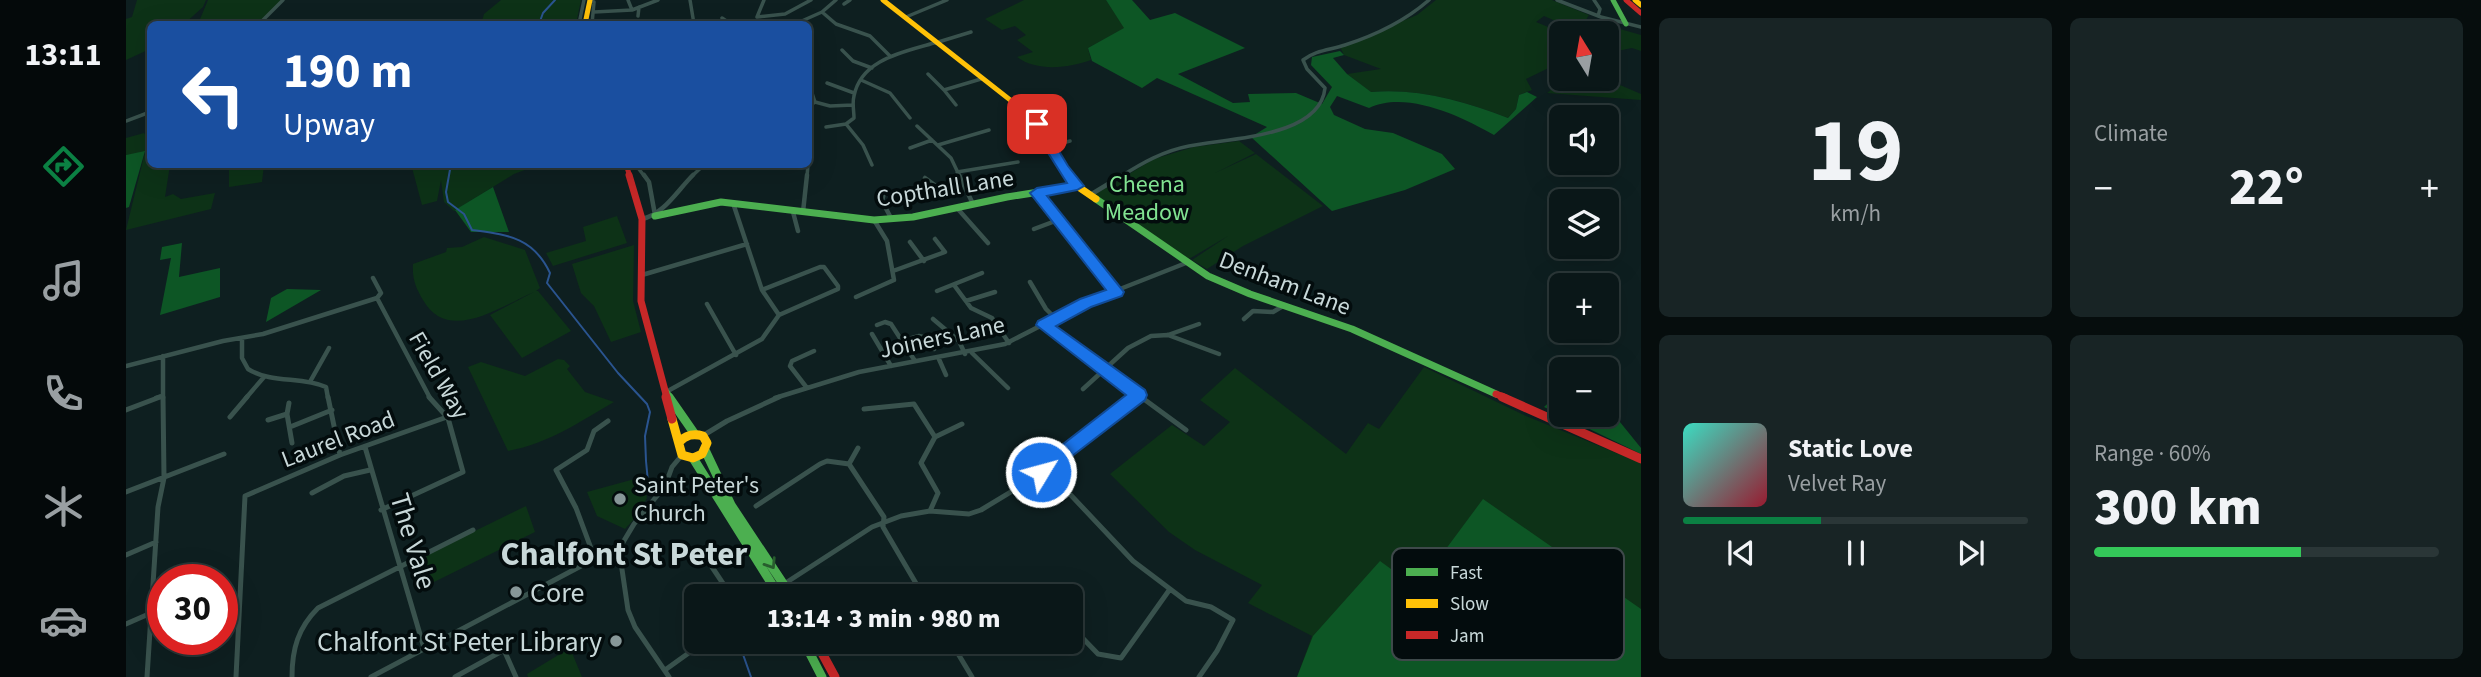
<!DOCTYPE html>
<meta charset="utf-8">
<style>
:root{--surface:#0a1718;--page:#182425;--text:#f1f3f6;--muted:#999fa2;--line:#2a3637;--accent:#0b8043}
body{margin:0;font-family:"Source Sans 3",sans-serif;background:var(--page);color:var(--text);height:100vh;display:flex;flex-direction:column;font-size:26px;white-space:nowrap}
*{box-sizing:border-box;margin:0}
p{font-size:23px;color:var(--muted)}
.icon{flex:none;width:38px;height:38px;fill:none;stroke:currentColor;stroke-width:2;stroke-linecap:round;stroke-linejoin:round}
.map{position:relative;flex:1;overflow:hidden}
.side{display:flex;flex-direction:column;gap:18px;padding:18px;background:#060d0d;width:840px}
.side>*{flex:none}
.guide{position:absolute;left:21px;top:21px;width:665px;height:147px;border-radius:10px;box-shadow:0 7px 28px #0002,0 0 0 2px var(--line);background:#1a4fa0;color:#fff;overflow:hidden}
.needle{width:46px;rotate:349deg}
.buttons{position:absolute;left:1423px;top:21px;display:grid;gap:14px}
.buttons a{display:grid;place-items:center;width:70px;height:70px;border-radius:10px;background:var(--surface);box-shadow:0 7px 28px #0002,0 0 0 2px var(--line);font-size:35px}
.speed{position:absolute;left:21px;top:564px;display:flex;gap:14px;font-size:35px;font-weight:700;text-align:center}
.speed>*{display:grid;place-content:center;width:91px;height:91px;border-radius:50%;background:var(--surface);box-shadow:0 7px 28px #0002,0 0 0 2px var(--line);line-height:1}
.speed .limit{border:10px solid #d22;background:#fff;color:#111}
.pin{position:absolute;display:grid;place-items:center;width:60px;height:60px;color:#fff;margin:-30px;border-radius:14px;box-shadow:0 4px 10px #0006}
.me{position:absolute;width:77px;margin:-38px;rotate:53deg;stroke-linejoin:round;filter:drop-shadow(0 0 5px #0008)}
.turn{display:flex;align-items:center;gap:24px;height:147px;padding:0 21px;font-size:32px}
.turn .icon{width:91px;height:91px;stroke-width:2.5}
.turn b{display:block;font-size:49px;line-height:60px}
.big{font-size:52px;font-weight:800;line-height:1.1}
.side .widget{flex:1;display:flex;flex-direction:column;justify-content:center;gap:10px;min-width:0;padding:0 24px;border-radius:10px;background:var(--page)}
.side .dial{align-items:center;gap:0}
.dial b{font-size:91px;line-height:1}
.song{display:flex;align-items:center;gap:21px}
.cover{width:84px;height:84px;border-radius:10px;background:linear-gradient(135deg,hsl(170 70% 55%),hsl(350 70% 35%))}
.played{height:7px;border-radius:4px;background:linear-gradient(90deg,var(--accent) 40%,var(--line) 40%)}
.keys{display:flex;justify-content:space-around;direction:ltr}
.heat{display:flex;justify-content:space-between;align-items:center;font-size:38px;direction:ltr}
.charge{height:10px;border-radius:5px;background:linear-gradient(90deg,#34c759 60%,var(--line) 0)}
.side .tiles{flex:1;display:grid;gap:18px;grid-template-columns:repeat(2,1fr)}
.trip{position:absolute;left:558px;top:584px;width:399px;height:70px;border-radius:10px;background:var(--surface);box-shadow:0 7px 28px #0002,0 0 0 2px var(--line);font-weight:800;line-height:70px;text-align:center}
main{display:flex;flex:1;min-height:0}
.tab-bar{display:flex;flex-direction:column;width:126px;justify-content:space-around;align-items:center;background:#04090a;color:var(--muted)}
.tab-bar .icon{width:49px;height:49px}
.tab-bar .active{color:var(--accent)}
.tab-bar b{font-size:32px;color:var(--text)}
.map>svg:first-child{display:block}
.green{fill:#0d3217}
.forest{fill:#0d5625}
.lines{fill:none;stroke-linecap:round;stroke-linejoin:round}
.stream{stroke:#2a548f;stroke-width:2}
.street-far2{stroke:#39524d;stroke-width:3.5}
.street-far1{stroke:#39524d;stroke-width:4.5}
.street{stroke:#39524d;stroke-width:5}
.fast-far2{stroke:#4caf50;stroke-width:5}
.fast-far1{stroke:#4caf50;stroke-width:7}
.fast{stroke:#4caf50;stroke-width:9}
.slow-far2{stroke:#ffc107;stroke-width:5}
.slow-far1{stroke:#ffc107;stroke-width:7}
.slow{stroke:#ffc107;stroke-width:9}
.jam-far2{stroke:#c62828;stroke-width:5}
.jam-far1{stroke:#c62828;stroke-width:7}
.jam{stroke:#c62828;stroke-width:9}
.oneway{stroke:#285e2e}
.route{fill:#1a73e8;stroke:#114b97;stroke-width:2}
.poi-dot{fill:#879798;stroke:#030c0d;stroke-width:2.5}
.labels{text-anchor:middle;stroke-width:7;stroke-linejoin:round;paint-order:stroke}
.park-label{font-size:24px;fill:#81e291;stroke:#030c0d}
.street-label{font-size:24px;fill:#c8d8d9;stroke:#030c0d}
.poi-label{font-size:24px;fill:#c8d8d9;stroke:#030c0d;text-anchor:start}
.near-street-label{font-size:28px;fill:#c8d8d9;stroke:#030c0d}
.near-poi-label{font-size:28px;fill:#c8d8d9;stroke:#030c0d;text-anchor:start}
.near-quarter-label{font-size:33px;font-weight:bold;fill:#c8d8d9;stroke:#030c0d}
.key{fill:#030c0d;stroke:#3e494a;stroke-width:2}
.key-label{font-size:19px;fill:#c8d8d9}
</style>
<main>
<nav class="tab-bar">
<b>13:11</b>
<svg class="icon active" aria-label="directions" viewBox="0 0 24 24"><path d="M12 3l9 9-9 9-9-9zM9 14v-3h6M13 9l2 2-2 2"/></svg>
<svg class="icon" aria-label="music" viewBox="0 0 24 24"><path d="M9 18V5l10-2v13"/><circle cx="6" cy="18" r="3"/><circle cx="16" cy="16" r="3"/></svg>
<svg class="icon" aria-label="phone" viewBox="0 0 24 24"><path d="M5 4h4l2 5-3 2q2 4 5 5l2-3 5 2v4C11 20 4 13 5 4z"/></svg>
<svg class="icon" aria-label="climate" viewBox="0 0 24 24"><path d="M12 3v18M4 7l16 10M4 17L20 7"/></svg>
<svg class="icon" aria-label="car" viewBox="0 0 24 24"><path d="M5 17H2v-5l4-1 3-4h7l3 4 3 1v5h-3M9 17h6M6 11h13"/><circle cx="7" cy="17" r="2"/><circle cx="17" cy="17" r="2"/></svg>
</nav>
<div class="map">
<svg width="1515" height="677" viewBox="0 0 1515 677">
<rect width="100%" height="100%" fill="#0e1f20"/>
<path class="green" d="M11,0h69l-3,7 -19,17h-34v25l-24,11v-41l6,-2z
M82,0h75l-24,24h-61z
M375,0h80l-5,24h-95l3,-10z
M898,0h82l19,28 -37,20 3,12c-22,8 -54,12 -74,-3l16,-5 -16,-12 9,-5 -11,-9 -13,4 -17,-11z
M1310,0h116l37,15 -10,16 -35,-15 -8,6 27,11 -2,29 -35,17 6,11 -13,5 -3,14 -8,9c-44,-17 -90,-30 -138,-26l-23,-18 34,-5 -37,-14 -4,-8 77,-32z
M1466,21l49,14v16l-9,-3 -25,5 -1,-20 -23,-1z
M1439,79h41l35,15v6l-94,-7z
M18,133l6,9v22l20,1 -5,32 8,-3 8,5 34,-6 -4,16 -85,21 19,-78 -19,3v-17z
M1113,141l16,12 -40,20 41,-19 67,52 -80,40 -36,23 -15,-9 36,-24 -39,23 -95,-64 60,-36 40,-12z
M285,164l127,1 -24,9 -60,37 -10,-9 -3,-22 -4,21 -15,4z
M103,165h35l-2,17 -33,5z
M491,216l10,27 -74,23 -7,-13 40,-12 -3,-14z
M358,237l41,13 15,38 -4,3h2l33,40 -49,27 -32,-43 44,-23c-35,15 -86,52 -111,8 -7,-12 -11,-21 -10,-36l33,-12 1,-4 15,-1z
M508,245l-1,56 8,31 -30,10 -17,-36 -13,-13 -9,-29z
M432,359l6,1 6,6 -3,3 18,23 29,10c-35,20 -64,41 -106,49l-40,-84 13,-5 44,14z
M1298,367l102,49 115,47v214h-344l15,-41 -64,-33 14,-18 -67,-35 -26,-18 -59,-58 62,-49 32,21 26,-24 -30,-22 35,-32 111,86 22,-31 11,6z
M516,477l5,21 -10,18 -12,13 -28,-13 -10,-24z
M400,506l9,26 -103,51 -8,-27z
M444,648l12,29h-54l-1,-3z"/>
<path class="forest" d="M980,0h26l18,20 25,-7 70,35 -67,26 55,29 17,-1 -2,-8 48,-1 26,11 10,-17 -21,-22 1,-8 28,-6 4,4 -11,3 14,16 24,18c47,-4 93,9 137,26l8,-9 3,-14 8,-3 10,5 -43,38c-33,-19 -88,-45 -125,-27l-32,-12 -7,11 4,8 31,14 28,4 49,21 13,15 -50,21 -73,21 -81,-74 16,-10 -110,-49 -15,10 -50,-27 -4,-13 36,-20z
M19,151l-16,56 -3,1v-53z
M367,187l16,45h-38l-16,-22z
M56,243l-3,34 41,-9v29l-60,18 11,-57 -11,2 2,-13z
M161,289l34,1 -55,32 5,-24z
M1435,391v24h45l1,-9 34,42v6l-97,-47z
M1357,499l158,110v68h-344l16,-41 67,-75 37,27z"/>
<g class="lines">
<path class="stream" d="M413,24l4,-11 12,-13
M325,164l-5,28 2,10 16,12 8,16c36,5 61,7 78,43l-3,10 71,90 29,31 3,8 -5,24 1,25 2,21 6,10
M613,643l12,34"/>
<path class="street-far2" d="M502,0l4,10
M564,0l4,24
M1431,0l44,17 40,10
M1468,0l6,9 -2,7
M464,1l4,1 -2,22
M718,4l6,-4
M468,12l38,-2 26,-10
M696,12l14,12 34,12 20,20
M512,16l1,-9
M631,17l28,-3 26,-14
M631,17l7,-17
M780,17l41,-17
M596,18l6,4 26,2
M133,24l24,-24
M453,24l5,-24
M669,24l27,-12 14,-12
M809,43l36,-11
M716,50l11,11 19,7
M682,60l4,10 -4,3
M802,74l16,16
M735,80l29,13 20,25
M701,83l27,10
M686,93l3,9
M830,105l-12,-15 37,-11
M682,107l7,-5 15,4 23,-1
M0,121l24,-9
M720,124l17,21 9,20
M791,126l34,32 9,19
M700,127l20,-3 8,-6c0,-7 -2,-15 0,-22 7,-37 50,-44 80,-53
M812,145l51,-15
M925,146l19,-5
M784,148l22,-8
M509,164l10,13
M831,172l61,-10
M565,177l14,-13
M681,177l1,-13
M994,177c22,-14 43,-26 69,-31 38,-8 131,-8 136,-58l-18,-19 -4,-9c13,-10 27,-10 42,-15 31,-10 60,-24 84,-45"/>
<path class="street-far1" d="M518,175l5,7 6,33
M833,175l14,29
M799,178l11,8 26,-4
M759,189l-3,12 9,17
M911,193l79,99
M964,195l33,-20
M607,203l29,87 17,25
M831,208l31,35
M667,212l5,19
M677,212l4,-37
M516,219c22,-5 35,-28 51,-44
M908,229l24,-9
M784,242l14,19
M767,271l52,-19 -10,-13
M516,275l105,-31
M247,278l8,15 -4,5
M904,282l16,27 10,10
M828,285l17,23 21,10 17,25
M811,291l45,-18
M730,297l38,-17 -7,-39 -13,-21
M251,298l53,100
M840,301l29,-9
M581,304l29,51
M807,319l26,22 6,13
M1118,319l9,-8 20,1 10,-6
M751,325l8,-3 6,2 24,37
M918,325l99,73
M746,334l19,32
M1042,335l51,19
M116,338v20l6,11c24,15 53,7 78,18l2,11
M776,341l17,-5 8,2 7,11
M846,353l36,35
M37,356v42
M812,357l8,18
M0,366l97,-25 40,-7 114,-36
M185,380l18,-32
M681,388l-17,-22 2,-5 22,-10
M957,389l45,-41 23,-12 17,-1 31,-11
M540,392l96,-53 17,-24 59,-26v-3l-14,-19h-4l-58,23
M30,398l6,-2
M120,398l18,-21
M649,398l84,-26 146,-28 82,-42 99,-39
M1009,398l4,-3"/>
<path class="street" d="M202,397l12,58
M1015,397l45,33
M163,403l-2,11 5,29
M738,409l50,-5 21,33
M0,410l34,-13
M104,417l17,-20
M142,420l19,-6
M164,427l42,-17
M578,435l23,-14 52,-24
M239,447l59,201
M723,464l9,-16
M924,473l83,88 53,40 25,6 22,13 -16,31 -18,26
M0,492l98,-38
M186,493l32,-17 26,-6
M630,506l64,-42 7,-3 22,3 35,53 -1,10 41,70
M255,510l82,-38 -15,-54 -19,-21
M804,511l8,-18 -17,-30 14,-26 27,-13
M493,549l9,61 7,17 34,50
M0,555l30,-13
M578,555l20,30 3,12
M469,559l-19,-51 -20,-38 31,-20 7,-19 14,-10
M658,584l88,-57 29,-11 29,-5 39,3 12,-4 61,-37v-4h6l89,-72
M637,597l11,-7
M0,624l25,-11
M945,626l27,28 23,4 49,-69
M825,642l21,35
M539,670l39,-28
M21,677l11,-170 6,-29 -1,-81
M110,677l9,-181 95,-41 107,-38
M166,677c0,-28 6,-49 26,-69l155,-78
M245,677l210,-111 38,-17 15,-25 31,-38 7,-19 10,-12
M329,677l49,-27 12,27"/>
<path class="fast-far2" d="M1487,0l13,24"/>
<path class="fast-far1" d="M970,199l112,77 42,18 102,35 144,65
M529,216l66,-14 153,18 39,-3 94,-20 70,-11
M540,392l4,6"/>
<path class="fast" d="M543,397l25,36
M579,450l26,55 61,92
M567,458l87,139
M678,642l18,35"/>
<path class="slow-far2" d="M757,0l145,114 43,63
M1509,0l6,5
M459,24l5,-24"/>
<path class="slow-far1" d="M943,175l8,11 19,13"/>
<path class="slow" d="M546,419l10,36 11,3 9,-4 5,-11 -4,-7c-10,-3 -17,-1 -24,6"/>
<path class="jam-far2" d="M1500,0l15,13
M500,164l4,13"/>
<path class="jam-far1" d="M503,175l13,44 -1,82 26,97
M1370,394l10,4"/>
<path class="jam" d="M540,397l6,22
M1376,397l139,62
M690,642l19,35"/>
</g>
<defs><path id="oneway-chevron" d="M-2-3.5L2.5 0L-2 3.5" fill="none" stroke-width="1.6" stroke-linecap="round" stroke-linejoin="round" transform="scale(1.75)"/></defs>
<use class="oneway" href="#oneway-chevron" transform="translate(645 564) rotate(57)"/>
<path class="route" d="M911,120l4,1 27,45 16,20 -7,4 -30,6 77,96 -2,4 -31,11 -35,19 89,64 2,5 -2,5 -104,80 -6,-2 -3,-6 3,-6 91,-71 -90,-70 2,-4 42,-22 26,-9 -76,-97 7,-5 30,-5 -37,-59z"/>
<g class="poi-dot">
<circle cx="494" cy="499" r="7"/>
<circle cx="390" cy="592" r="7"/>
<circle cx="490" cy="641" r="7"/>
</g>
<g class="labels">
<g class="park-label">
<text x="1021" y="192">Cheena<tspan x="1021" dy="28">Meadow</tspan></text>
</g>
<g class="street-label">
<text transform="translate(819 188) rotate(-9)" y="8">Copthall Lane</text>
<text transform="translate(1159 283) rotate(21)" y="8">Denham Lane</text>
<text transform="translate(816 337) rotate(-12)" y="8">Joiners Lane</text>
<text transform="translate(313 375) rotate(60)" y="8">Field Way</text>
<text transform="translate(212 439) rotate(-21)" y="8">Laurel Road</text>
</g>
<g class="poi-label">
<text x="508" y="493">Saint Peter's<tspan x="508" dy="28">Church</tspan></text>
</g>
<g class="near-street-label">
<text transform="translate(288 541) rotate(73)" y="10">The Vale</text>
</g>
<g class="near-poi-label">
<text x="404" y="602">Core</text>
<text x="476" y="651" text-anchor="end">Chalfont St Peter Library</text>
</g>
<g class="near-quarter-label">
<text x="498" y="565">Chalfont St Peter</text>
</g>
</g>
<rect x="1266" y="548" width="232" height="112" rx="10" class="key"/>
<rect x="1280" y="568" width="32" height="8" fill="#4caf50"/>
<rect x="1280" y="599" width="32" height="9" fill="#ffc107"/>
<rect x="1280" y="631" width="32" height="8" fill="#c62828"/>
<g class="key-label">
<text x="1324" y="579">Fast</text>
<text x="1324" y="610">Slow</text>
<text x="1324" y="642">Jam</text>
</g>
</svg>
<div class="buttons">
<a><svg class="needle" viewBox="-14 -14 28 28"><path d="M0-13l5 13h-10z" fill="#e53935"/><path d="M0 13l5-13h-10z" fill="#999fa2"/></svg></a>
<a><svg class="icon" aria-label="sound" viewBox="0 0 24 24"><path d="M4 9h4l5-4v14l-5-4H4zM17 9q2 3 0 6"/></svg></a>
<a><svg class="icon" aria-label="layers" viewBox="0 0 24 24"><path d="M12 4l9 5-9 5-9-5zM3 14l9 5 9-5"/></svg></a>
<a>+</a>
<a>−</a>
</div>
<div class="speed"><div class="limit">30</div></div>
<div class="pin" style="left:911px;top:124px;background:#d93025"><svg class="icon" aria-label="arrive" viewBox="0 0 24 24"><path d="M6 21V4h12l-3 4 3 4H6"/></svg></div>
<svg class="me" style="left:915px;top:472px" viewBox="-20 -20 40 40"><circle r="17" fill="#1a73e8" stroke="#fff" stroke-width="3"/><path d="M0-11L8 9 0 5-8 9z" fill="#fff"/></svg>
<div class="trip">13:14 · 3 min · 980 m</div>
<div class="guide">
<div class="turn"><svg class="icon" aria-label="left" viewBox="0 0 24 24"><path d="M17 20v-9H6M10 6l-5 5 5 5"/></svg><div><b>190 m</b>Upway</div></div>
</div>
</div>
<section class="side">
<div class="tiles">
<div class="widget dial"><b>19</b><p>km/h</p></div>
<div class="widget"><p>Climate</p>
<div class="heat"><a>−</a><b class="big">22°</b><a>+</a></div>
</div>
<div class="widget">
<div class="song"><i class="cover"></i><div><b>Static Love</b><p>Velvet Ray</p></div></div>
<div class="played"></div>
<div class="keys"><svg class="icon" aria-label="previous" viewBox="0 0 24 24"><path d="M18 5L8 12l10 7zM5 5v14"/></svg><svg class="icon" aria-label="pause" viewBox="0 0 24 24"><path d="M8 5v14M16 5v14"/></svg><svg class="icon" aria-label="next" viewBox="0 0 24 24"><path d="M6 5l10 7-10 7zM19 5v14"/></svg></div>
</div>
<div class="widget"><p>Range · 60%</p><b class="big">300 km</b><div class="charge"></div></div>
</div>
</section>
</main>
